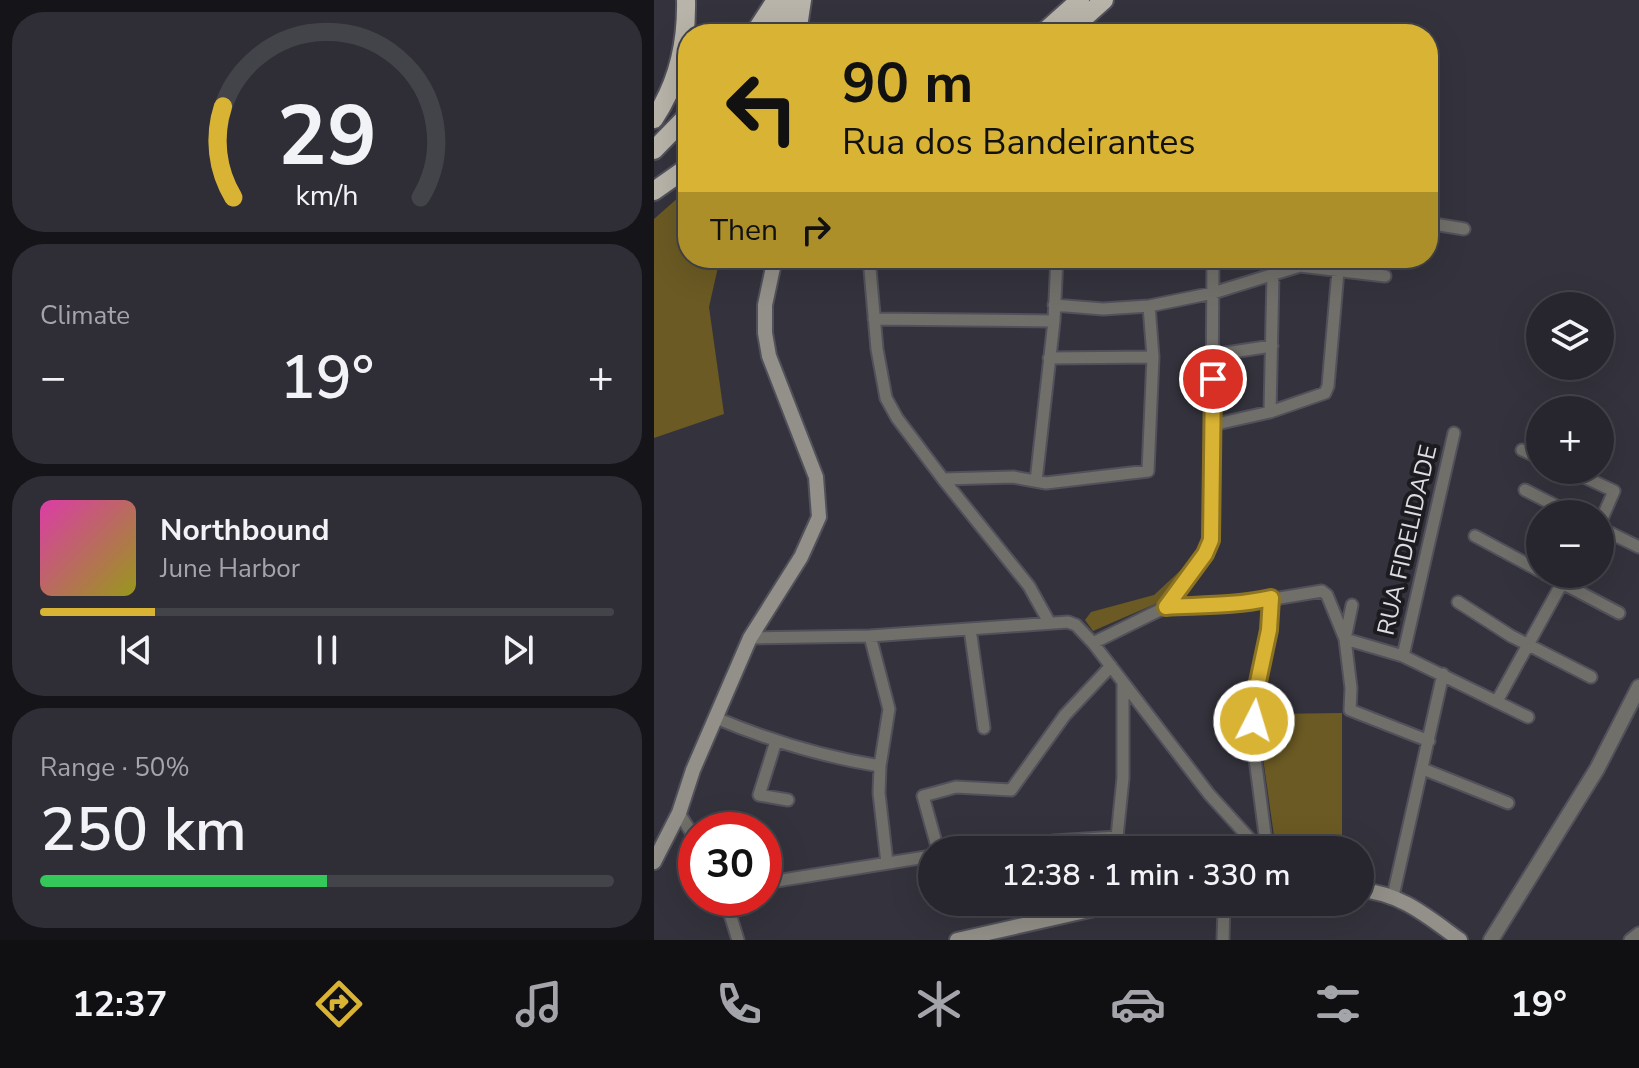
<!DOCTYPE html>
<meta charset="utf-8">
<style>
:root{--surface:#27262e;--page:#2f2e36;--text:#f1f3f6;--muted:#a4a5aa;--line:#43434a;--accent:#d9b334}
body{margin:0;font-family:"Nunito Sans",sans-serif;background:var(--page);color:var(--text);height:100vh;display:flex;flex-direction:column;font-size:30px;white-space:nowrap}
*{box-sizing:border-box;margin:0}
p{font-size:26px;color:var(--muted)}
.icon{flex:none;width:44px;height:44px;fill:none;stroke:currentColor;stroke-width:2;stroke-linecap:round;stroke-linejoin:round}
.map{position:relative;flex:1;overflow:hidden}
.drawer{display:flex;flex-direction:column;gap:12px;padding:12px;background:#151519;width:654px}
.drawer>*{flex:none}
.guide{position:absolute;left:24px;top:24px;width:760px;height:244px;border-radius:32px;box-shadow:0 8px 32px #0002,0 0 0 2px var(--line);background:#d9b334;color:#111;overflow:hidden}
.tools{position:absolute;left:872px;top:292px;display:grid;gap:16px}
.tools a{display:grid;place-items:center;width:88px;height:88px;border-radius:50%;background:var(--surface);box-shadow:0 8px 32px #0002,0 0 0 2px var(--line);font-size:40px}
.speed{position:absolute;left:24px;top:812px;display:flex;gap:16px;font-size:40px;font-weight:700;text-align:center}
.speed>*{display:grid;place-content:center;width:104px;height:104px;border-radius:50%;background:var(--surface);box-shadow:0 8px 32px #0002,0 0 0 2px var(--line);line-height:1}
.speed .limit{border:12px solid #d22;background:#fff;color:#111}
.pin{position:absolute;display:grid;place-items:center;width:68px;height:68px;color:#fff;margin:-34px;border:4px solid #fff;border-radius:50%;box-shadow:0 2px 8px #0007}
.me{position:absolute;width:88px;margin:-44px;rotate:5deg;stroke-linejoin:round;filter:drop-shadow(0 0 6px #0008)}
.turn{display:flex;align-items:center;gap:28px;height:168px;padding:0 32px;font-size:36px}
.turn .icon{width:104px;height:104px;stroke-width:2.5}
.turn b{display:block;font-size:56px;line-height:68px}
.then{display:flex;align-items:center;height:76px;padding:0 32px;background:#0003;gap:16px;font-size:30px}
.big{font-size:60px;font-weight:600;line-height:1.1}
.drawer .widget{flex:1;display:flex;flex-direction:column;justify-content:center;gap:12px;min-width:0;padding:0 28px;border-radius:32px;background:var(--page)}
.drawer .dial{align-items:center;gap:0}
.dial svg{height:208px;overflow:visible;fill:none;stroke:var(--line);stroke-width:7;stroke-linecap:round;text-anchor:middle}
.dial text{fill:var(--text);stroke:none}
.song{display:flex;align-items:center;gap:24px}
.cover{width:96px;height:96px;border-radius:12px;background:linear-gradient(135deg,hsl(320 70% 55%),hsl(60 70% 35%))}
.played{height:8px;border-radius:4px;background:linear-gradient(90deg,var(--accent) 20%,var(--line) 20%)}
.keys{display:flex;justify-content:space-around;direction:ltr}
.heat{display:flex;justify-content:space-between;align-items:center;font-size:44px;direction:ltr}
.charge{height:12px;border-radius:6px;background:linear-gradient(90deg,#34c759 50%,var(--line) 0)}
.trip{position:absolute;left:264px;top:836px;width:456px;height:80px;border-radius:40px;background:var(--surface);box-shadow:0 8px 32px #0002,0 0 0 2px var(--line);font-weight:600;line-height:80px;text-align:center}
.tab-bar{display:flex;height:128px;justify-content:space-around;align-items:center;background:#100f12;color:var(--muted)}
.tab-bar .icon{width:56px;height:56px}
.tab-bar .on{color:var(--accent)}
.tab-bar b{font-size:36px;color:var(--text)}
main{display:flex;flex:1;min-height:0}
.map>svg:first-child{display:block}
.green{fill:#6b5a23}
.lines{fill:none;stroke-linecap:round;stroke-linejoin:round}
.minor-casing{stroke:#52515b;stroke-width:15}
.tertiary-casing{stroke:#52515b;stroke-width:18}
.secondary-casing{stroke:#52515b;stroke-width:18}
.trunk-casing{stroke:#52515b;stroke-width:22}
.minor{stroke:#716f6a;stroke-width:11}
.tertiary{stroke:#716f6a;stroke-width:14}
.secondary{stroke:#929088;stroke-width:14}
.trunk{stroke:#b8b4a9;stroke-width:18}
.route-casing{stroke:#8d7422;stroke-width:20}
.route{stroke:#d9b334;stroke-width:14}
.labels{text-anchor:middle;stroke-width:8;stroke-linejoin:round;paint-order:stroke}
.street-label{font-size:24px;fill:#dddce3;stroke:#1c1c20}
</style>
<main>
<section class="drawer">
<div class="widget dial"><svg viewBox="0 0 100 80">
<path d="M14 69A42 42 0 1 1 86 69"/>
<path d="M14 69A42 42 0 0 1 10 34" stroke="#d9b334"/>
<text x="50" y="56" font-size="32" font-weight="700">29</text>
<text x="50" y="72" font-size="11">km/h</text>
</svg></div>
<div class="widget"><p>Climate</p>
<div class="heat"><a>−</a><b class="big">19°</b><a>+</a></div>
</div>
<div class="widget">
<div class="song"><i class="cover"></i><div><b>Northbound</b><p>June Harbor</p></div></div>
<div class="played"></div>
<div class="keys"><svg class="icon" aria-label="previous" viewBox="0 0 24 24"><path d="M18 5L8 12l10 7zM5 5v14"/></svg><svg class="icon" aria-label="pause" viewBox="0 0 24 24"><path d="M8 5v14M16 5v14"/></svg><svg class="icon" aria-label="next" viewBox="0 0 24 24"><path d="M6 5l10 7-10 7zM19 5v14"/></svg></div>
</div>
<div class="widget"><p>Range · 50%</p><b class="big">250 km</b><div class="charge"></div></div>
</section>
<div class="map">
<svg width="985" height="940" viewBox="0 0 985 940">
<rect width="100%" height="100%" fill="#34333d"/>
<path class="green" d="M34,189v69h32l-11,49 15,107 -70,24v-219z
M528,569l5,4 -25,28 -69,30 -8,-11 6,-8 63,-17z
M688,713v132l-36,5h-30l-14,-99 3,-37z"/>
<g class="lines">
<g class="minor-casing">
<path id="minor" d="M774,223l36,6
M215,258l8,91 9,49 11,20 46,61 86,107 20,36
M400,305l49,4 46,-3 64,-13 87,-27 85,10
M220,319l180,2
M559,355l59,-9
M395,358l104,-1
M616,412l3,-138
M558,425l58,-13 55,-19 3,-7 10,-115
M868,450l18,8
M915,470l45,21 -14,32
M289,479l70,-2 33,6 102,-12 5,-114 -4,-51
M382,481l18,-160 3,-63
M871,490l47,24
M946,528l39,19
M821,536l65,35
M891,574l74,39
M804,602l53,34 80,41
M698,605l-7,34 6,49 -1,22 79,31
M512,607l39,-53 6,-14 2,-282
M316,629l14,99
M216,636l19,73 -9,57 -1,27 8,70
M96,638l120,-2 198,-14 8,3 17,18 73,-36 29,-3 42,1 85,-14 5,4 18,44
M691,639l58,17 125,61
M439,643l116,151 51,56
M749,656l51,-223
M843,701l70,-127
M62,718c52,22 108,39 164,48
M122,741l-17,54 29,5
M769,769l85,34
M25,813l17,27
M463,837l6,-59v-95
M284,850l-15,-54 33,-9 55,3 54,-75 46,-49
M334,850l67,-9 62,-4 19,13
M581,850l14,-10
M613,850l-14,-107 2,-47 14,-66 2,-32
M110,883l168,-27
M739,896l50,-222
M71,898l13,42
M569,940l1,-38
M976,940l9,-7"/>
</g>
<g class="tertiary-casing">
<path id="tertiary" d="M837,940l106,-171 42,-82"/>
</g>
<g class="secondary-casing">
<path id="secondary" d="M0,862l25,-49 14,-43 57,-132 51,-81 18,-40 -3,-40 -47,-121 -4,-23v-28l10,-47
M706,890c41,3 68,27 100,50
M303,940l168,-38"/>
</g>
<g class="trunk-casing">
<path id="trunk" d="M100,34l22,-34
M117,34l23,-34
M145,34l-1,-7 4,-27
M388,34l38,-34
M412,34l38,-34
M0,119c24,-36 33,-75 32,-119
M0,150l34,-35
M0,191l34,-24"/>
</g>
<use href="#minor" class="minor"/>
<use href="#tertiary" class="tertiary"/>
<use href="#secondary" class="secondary"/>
<use href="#trunk" class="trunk"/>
</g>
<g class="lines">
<g class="route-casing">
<path id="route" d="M559,379l-2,161 -6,14 -39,53c35,-2 70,-1 105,-9l-2,32 -14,66 -1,25"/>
</g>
<use href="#route" class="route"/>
</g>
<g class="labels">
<g class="street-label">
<text transform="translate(753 540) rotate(-77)" y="8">RUA FIDELIDADE</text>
</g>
</g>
</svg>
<div class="tools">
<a><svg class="icon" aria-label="layers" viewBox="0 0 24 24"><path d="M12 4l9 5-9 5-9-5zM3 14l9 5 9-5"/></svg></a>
<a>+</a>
<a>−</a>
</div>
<div class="speed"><div class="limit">30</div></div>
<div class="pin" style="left:559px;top:379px;background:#d93025"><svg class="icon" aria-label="arrive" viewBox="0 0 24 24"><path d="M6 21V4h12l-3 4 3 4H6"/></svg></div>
<svg class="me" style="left:600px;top:721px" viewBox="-20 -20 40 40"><circle r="17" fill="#d9b334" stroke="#fff" stroke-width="3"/><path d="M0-11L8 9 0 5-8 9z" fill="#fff"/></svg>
<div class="trip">12:38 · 1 min · 330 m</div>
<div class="guide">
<div class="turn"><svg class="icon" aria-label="left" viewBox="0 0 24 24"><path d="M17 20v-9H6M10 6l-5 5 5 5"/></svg><div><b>90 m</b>Rua dos Bandeirantes</div></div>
<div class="then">Then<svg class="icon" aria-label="right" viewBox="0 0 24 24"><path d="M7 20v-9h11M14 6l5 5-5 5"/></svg></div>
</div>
</div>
</main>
<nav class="tab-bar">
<b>12:37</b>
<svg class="icon on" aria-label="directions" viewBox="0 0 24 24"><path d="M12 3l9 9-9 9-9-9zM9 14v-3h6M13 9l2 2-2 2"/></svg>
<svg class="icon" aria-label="music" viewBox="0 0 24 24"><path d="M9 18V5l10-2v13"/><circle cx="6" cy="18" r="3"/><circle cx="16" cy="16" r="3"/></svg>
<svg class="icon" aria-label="phone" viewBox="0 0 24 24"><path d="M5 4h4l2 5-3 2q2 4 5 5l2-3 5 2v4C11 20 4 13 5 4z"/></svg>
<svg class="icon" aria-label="climate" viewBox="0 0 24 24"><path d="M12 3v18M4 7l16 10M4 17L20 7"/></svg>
<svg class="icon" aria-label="car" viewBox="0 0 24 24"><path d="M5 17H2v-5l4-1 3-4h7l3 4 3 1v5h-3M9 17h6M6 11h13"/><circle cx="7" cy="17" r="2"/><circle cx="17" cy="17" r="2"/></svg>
<svg class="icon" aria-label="filters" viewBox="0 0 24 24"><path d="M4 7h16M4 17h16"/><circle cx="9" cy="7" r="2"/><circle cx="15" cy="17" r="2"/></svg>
<b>19°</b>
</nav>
